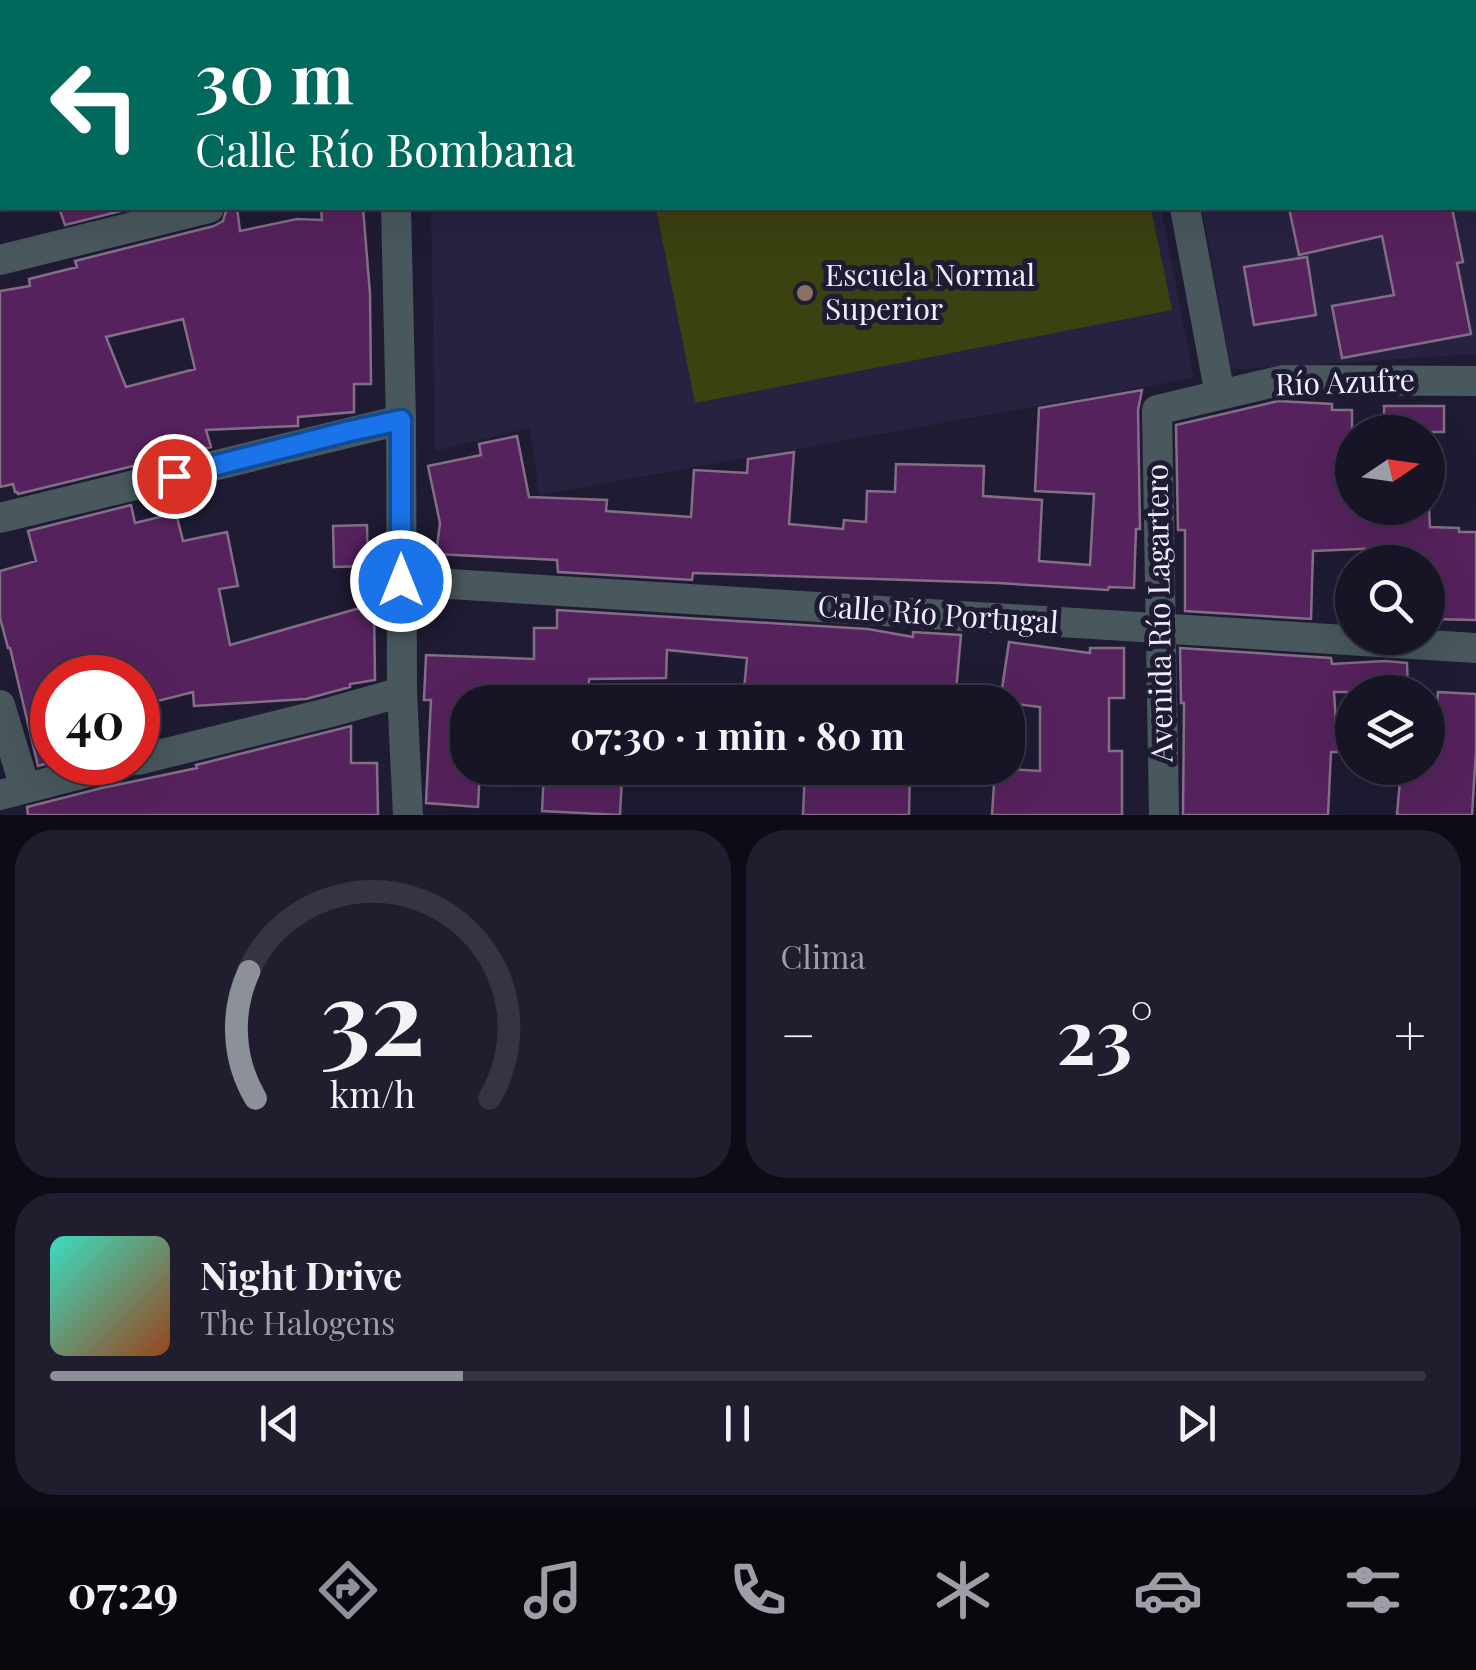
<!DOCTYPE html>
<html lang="es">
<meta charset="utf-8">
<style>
:root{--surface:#171426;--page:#201d2e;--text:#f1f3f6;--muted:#9e9ea7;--line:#363343;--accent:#8c9099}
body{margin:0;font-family:"Playfair Display",serif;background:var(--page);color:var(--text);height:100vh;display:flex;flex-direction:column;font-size:38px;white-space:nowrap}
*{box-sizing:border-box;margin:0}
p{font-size:32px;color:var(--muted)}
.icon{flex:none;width:55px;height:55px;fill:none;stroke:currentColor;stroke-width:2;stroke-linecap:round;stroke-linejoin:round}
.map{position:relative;height:815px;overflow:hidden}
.panel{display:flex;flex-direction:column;gap:15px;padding:15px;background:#0d0b15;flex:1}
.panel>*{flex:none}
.banner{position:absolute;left:0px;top:0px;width:1478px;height:210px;box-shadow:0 10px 40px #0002,0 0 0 2px var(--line);background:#00695c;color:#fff;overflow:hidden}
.needle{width:65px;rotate:77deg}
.tools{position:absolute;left:1335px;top:415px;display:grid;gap:20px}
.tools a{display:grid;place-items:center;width:110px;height:110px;border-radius:50%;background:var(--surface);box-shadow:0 10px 40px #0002,0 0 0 2px var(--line);font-size:50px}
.speed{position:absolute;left:30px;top:655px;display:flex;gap:20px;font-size:50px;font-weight:700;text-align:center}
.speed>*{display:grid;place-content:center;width:130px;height:130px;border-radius:50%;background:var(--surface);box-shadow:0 10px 40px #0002,0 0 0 2px var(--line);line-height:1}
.speed .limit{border:15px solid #d22;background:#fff;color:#111}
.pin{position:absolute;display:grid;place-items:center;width:85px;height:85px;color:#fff;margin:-42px;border:5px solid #fff;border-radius:50%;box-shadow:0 2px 10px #0007}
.me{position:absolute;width:110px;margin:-55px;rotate:0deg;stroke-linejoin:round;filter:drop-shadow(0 0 8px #0008)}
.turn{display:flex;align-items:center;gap:35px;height:210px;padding:0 30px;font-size:45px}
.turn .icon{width:130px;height:130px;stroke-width:2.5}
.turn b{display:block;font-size:70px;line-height:85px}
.big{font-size:75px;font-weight:700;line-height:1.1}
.panel .widget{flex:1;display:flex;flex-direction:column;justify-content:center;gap:15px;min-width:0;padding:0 35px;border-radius:40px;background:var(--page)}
.panel .dial{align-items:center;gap:0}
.dial svg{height:260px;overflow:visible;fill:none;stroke:var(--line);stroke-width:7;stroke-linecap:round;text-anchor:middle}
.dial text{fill:var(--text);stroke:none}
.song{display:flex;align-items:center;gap:30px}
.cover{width:120px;height:120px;border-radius:15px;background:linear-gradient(135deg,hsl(170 70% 55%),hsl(20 70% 35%))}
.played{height:10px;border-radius:5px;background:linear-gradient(90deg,var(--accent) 30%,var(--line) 30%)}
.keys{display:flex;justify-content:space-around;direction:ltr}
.heat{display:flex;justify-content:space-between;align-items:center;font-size:55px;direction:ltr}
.panel .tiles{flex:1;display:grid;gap:15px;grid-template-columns:1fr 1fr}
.widget:last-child{grid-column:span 2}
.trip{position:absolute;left:450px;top:685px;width:575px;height:100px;border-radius:40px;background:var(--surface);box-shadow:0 10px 40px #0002,0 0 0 2px var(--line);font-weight:700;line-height:100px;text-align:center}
.menu{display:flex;height:160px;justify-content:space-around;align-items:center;background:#09080f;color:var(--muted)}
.menu .icon{width:70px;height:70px}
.menu .selected{color:var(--accent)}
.menu b{font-size:45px;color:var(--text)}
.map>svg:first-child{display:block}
.built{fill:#272240}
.green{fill:#3b4110}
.building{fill:#56225d;stroke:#846e87;stroke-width:2.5;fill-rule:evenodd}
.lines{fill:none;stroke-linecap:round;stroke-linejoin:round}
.minor{stroke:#48585c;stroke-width:30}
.tertiary{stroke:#48585c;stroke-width:30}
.route-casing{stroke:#114b97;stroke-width:25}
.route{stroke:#1a73e8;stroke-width:18}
.education-dot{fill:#8d6e63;stroke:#1f1b33;stroke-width:4}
.labels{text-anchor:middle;stroke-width:10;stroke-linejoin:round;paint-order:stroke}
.poi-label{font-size:30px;fill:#eeecfd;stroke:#1f1b33;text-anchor:start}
.street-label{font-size:30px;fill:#eeecfd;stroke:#1f1b33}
</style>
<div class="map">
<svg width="1476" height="815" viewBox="0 0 1476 815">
<rect width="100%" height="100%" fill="#1f1b33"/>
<path class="built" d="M427,0h695v2h-695z
M1164,0h312v354l-245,16 -29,-162h273v-206h-310z
M431,208h730l33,170 -655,117 -9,-67 -95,23z"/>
<path class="green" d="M656,208h495l21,102 -477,93z"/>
<path class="building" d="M59,208h74l-68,17z
M227,208h10l3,23 57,-12 25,1 -1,-12h42l7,86 1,90h-17v28l-56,5v9h-2l-90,4 5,17 -193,47 -1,-2h-2l-2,-8 -13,3v-196l30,-5 -1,-7 48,-12 -2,-6 139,-35 9,-5zM183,319l12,50 -69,18 -20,-50z
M1289,208h163l11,54 -6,1 14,71 -129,24 -10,-52 62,-11 -12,-59 -83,19z
M1307,257l9,58 -62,10 -10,-58z
M1142,390l-4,20 2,119h-4l-2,59 -25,-1 -1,3 -110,-7 -305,-10 -1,7 -134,-8 -1,-12 -121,-6 4,-31 -12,-57 53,-11 -2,-11 38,-8 12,61 78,3 -1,11 85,6 3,-47 53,3 1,-14 46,-7 -5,72 54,5 1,-9 22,2 1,-31 28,1 1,-28 88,2 -1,30 59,4 -3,61 51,4 4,-71 -59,-3 4,-83z
M1278,401l54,3v6h20v98h77l1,19 29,1v4h17v88l-48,-1v-57h-44v-14l-71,3 -2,68 -126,-8v-81h-7l-2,-105z
M1384,406h60v26h-60z
M131,505l4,18 41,-10 7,28 44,-9 11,54 -19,3 11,56 144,-41 1,76 -25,4v3l-44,12 -112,7 -1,-14 -55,14v-28h-86v84l-14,4 -28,-118h-2l-8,-30v-47l36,-10 -8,-30z
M367,525l1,41 -34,1 -1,-41z
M557,610l311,19 45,8v-5l48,3 -6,67h-143l1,-7 -69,-5 3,-32 -80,-8 -1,28 -77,1 -1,22 -64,-1v2h-56v66h12l-2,39 -52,-4 5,-103h-7l2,-45 108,4v-31h23z
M1009,642l81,11v-5h34v50h-15v53h13v64h-130l3,-47 45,3v-64l-40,-5z
M1180,648l151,10 1,6 53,-3 22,2 1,29h-74l4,60h-7l-3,63h-145l1,-112h-3z
M1438,692l38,2v56l-4,65h-75l4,-47h27v-6h5z
M351,726v37h26l1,52h-350l-1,-8 75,-19 95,-20 -1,-3z
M805,768h105l-1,47h-106z
M544,771l78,5 -2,39 -78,-4z"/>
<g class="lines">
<path class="minor" d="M1146,0v2
M1185,208l35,187
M0,518l401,-98
M401,581l1075,67
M0,705l25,83
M138,760l193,-48 71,-20
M0,795l127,-33
M1164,815l-7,-405 126,-30 193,1"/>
<path class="tertiary" d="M393,0l1,2
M396,208l5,212 1,272 6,123
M0,260l209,-52"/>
</g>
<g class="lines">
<g class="route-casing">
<path id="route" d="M174,476l176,-45 51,-11v161"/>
</g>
<use href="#route" class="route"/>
</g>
<circle class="education-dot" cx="805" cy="293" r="10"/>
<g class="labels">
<g class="poi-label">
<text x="825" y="286">Escuela Normal<tspan x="825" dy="34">Superior</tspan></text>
</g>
<g class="street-label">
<text transform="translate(1345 383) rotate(-2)" y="10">Río Azufre</text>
<text transform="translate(1160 613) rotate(-91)" y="10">Avenida Río Lagartero</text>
<text transform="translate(938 615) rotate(4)" y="10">Calle Río Portugal</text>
</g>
</g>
</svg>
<div class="tools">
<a><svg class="needle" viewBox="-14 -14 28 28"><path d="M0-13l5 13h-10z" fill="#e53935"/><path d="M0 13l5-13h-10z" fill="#9e9ea7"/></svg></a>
<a><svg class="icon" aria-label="search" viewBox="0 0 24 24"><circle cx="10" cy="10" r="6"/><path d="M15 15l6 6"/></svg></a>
<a><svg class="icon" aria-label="layers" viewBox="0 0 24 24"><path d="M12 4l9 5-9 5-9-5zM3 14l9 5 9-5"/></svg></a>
</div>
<div class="speed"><div class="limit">40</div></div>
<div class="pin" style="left:174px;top:476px;background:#d93025"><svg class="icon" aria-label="arrive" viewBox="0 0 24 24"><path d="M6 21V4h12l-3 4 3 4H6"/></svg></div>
<svg class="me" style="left:401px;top:581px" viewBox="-20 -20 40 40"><circle r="17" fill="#1a73e8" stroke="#fff" stroke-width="3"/><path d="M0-11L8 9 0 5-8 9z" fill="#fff"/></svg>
<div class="trip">07:30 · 1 min · 80 m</div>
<div class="banner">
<div class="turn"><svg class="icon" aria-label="left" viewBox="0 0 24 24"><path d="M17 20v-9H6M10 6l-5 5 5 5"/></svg><div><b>30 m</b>Calle Río Bombana</div></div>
</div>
</div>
<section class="panel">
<div class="tiles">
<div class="widget dial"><svg viewBox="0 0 100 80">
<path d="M14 69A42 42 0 1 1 86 69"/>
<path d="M14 69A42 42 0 0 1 12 30" stroke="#8c9099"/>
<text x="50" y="56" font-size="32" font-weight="700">32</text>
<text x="50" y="72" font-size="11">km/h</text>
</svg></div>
<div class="widget"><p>Clima</p>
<div class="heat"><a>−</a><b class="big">23°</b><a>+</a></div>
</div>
<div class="widget">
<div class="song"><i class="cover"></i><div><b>Night Drive</b><p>The Halogens</p></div></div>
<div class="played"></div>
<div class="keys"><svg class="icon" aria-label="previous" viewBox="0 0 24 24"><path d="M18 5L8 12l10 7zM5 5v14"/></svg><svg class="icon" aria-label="pause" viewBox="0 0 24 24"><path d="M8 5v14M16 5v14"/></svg><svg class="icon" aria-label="next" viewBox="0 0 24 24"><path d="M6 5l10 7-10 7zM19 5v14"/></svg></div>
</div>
</div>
</section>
<nav class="menu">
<b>07:29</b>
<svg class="icon selected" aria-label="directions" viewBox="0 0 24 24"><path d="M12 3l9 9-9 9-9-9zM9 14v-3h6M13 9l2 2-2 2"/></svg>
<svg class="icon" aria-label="music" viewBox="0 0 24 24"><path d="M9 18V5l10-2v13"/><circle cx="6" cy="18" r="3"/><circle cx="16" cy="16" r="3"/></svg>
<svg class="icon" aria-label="phone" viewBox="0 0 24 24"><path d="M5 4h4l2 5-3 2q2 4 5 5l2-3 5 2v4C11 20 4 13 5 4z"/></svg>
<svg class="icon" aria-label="climate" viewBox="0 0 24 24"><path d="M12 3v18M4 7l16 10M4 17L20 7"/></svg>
<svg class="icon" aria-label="car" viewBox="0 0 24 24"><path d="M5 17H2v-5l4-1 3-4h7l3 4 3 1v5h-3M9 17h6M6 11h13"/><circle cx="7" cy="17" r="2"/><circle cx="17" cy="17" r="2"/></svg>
<svg class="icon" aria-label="filters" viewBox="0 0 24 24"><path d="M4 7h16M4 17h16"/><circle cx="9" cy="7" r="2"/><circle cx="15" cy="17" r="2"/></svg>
</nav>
